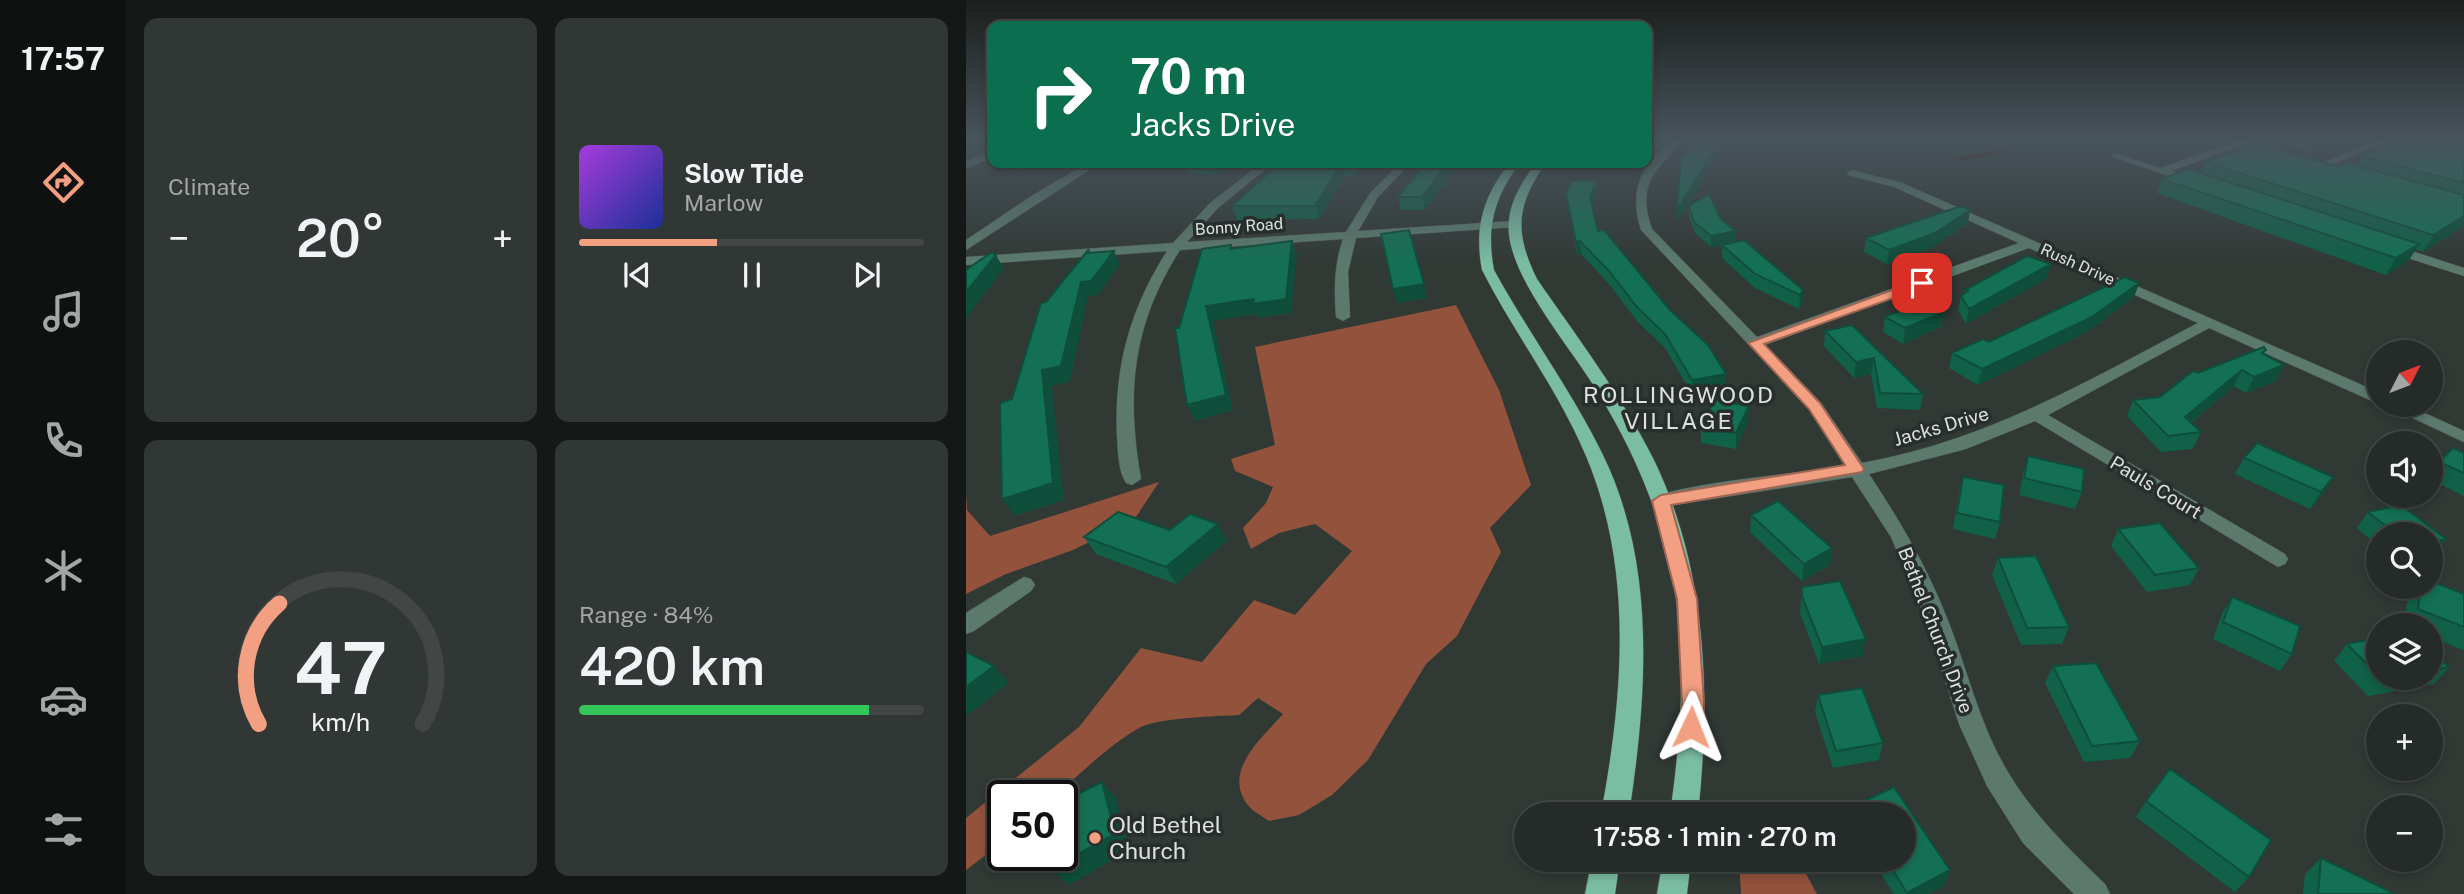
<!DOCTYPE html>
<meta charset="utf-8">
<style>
:root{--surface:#252b28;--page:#313734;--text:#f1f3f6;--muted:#a3a7a8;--line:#424745;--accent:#f39f82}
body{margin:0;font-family:"Public Sans",sans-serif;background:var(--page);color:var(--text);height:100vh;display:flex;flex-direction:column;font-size:26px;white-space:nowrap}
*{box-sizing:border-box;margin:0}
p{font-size:23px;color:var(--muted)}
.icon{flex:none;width:38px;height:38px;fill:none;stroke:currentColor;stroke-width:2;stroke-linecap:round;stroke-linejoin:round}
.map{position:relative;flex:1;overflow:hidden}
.drawer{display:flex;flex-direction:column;gap:18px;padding:18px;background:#141816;width:840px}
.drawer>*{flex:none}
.top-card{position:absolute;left:21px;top:21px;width:665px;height:147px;border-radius:14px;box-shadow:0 4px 10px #0003,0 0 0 2px var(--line);background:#0b6e4f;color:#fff;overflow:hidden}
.needle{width:46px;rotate:48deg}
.fabs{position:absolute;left:1400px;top:340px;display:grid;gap:14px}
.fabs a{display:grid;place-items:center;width:77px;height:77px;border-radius:50%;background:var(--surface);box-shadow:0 4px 10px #0003,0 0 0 2px var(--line);font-size:35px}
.speed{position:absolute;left:21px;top:780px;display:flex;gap:14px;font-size:35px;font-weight:700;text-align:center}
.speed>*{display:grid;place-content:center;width:91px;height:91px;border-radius:50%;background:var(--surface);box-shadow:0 4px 10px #0003,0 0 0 2px var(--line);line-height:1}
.speed .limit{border:4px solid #111;border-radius:10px;background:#fff;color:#111}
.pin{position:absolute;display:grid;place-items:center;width:60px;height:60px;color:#fff;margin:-30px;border-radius:14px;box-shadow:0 4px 10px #0006}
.me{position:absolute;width:77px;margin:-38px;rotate:2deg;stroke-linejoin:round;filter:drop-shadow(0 0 5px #0008)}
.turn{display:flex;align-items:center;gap:24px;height:147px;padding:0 28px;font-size:32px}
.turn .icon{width:91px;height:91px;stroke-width:2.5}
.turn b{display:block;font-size:49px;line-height:60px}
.big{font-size:52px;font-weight:600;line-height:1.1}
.drawer .tile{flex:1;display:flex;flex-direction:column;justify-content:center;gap:10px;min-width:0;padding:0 24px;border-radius:14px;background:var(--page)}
.drawer .dial{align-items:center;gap:0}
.dial svg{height:182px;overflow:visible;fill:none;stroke:var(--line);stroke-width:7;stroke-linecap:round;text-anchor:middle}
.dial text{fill:var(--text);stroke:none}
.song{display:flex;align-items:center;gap:21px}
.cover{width:84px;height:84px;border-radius:10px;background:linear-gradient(135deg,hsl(280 70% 55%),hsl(230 70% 35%))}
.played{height:7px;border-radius:4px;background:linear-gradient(90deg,var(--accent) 40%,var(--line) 40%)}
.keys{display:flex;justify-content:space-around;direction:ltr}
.heat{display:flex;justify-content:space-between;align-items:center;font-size:38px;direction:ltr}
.charge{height:10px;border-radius:5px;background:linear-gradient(90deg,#34c759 84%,var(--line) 0)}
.drawer .tiles{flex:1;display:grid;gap:18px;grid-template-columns:repeat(2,1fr)}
.trip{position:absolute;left:548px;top:802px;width:402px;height:70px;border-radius:35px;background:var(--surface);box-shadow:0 4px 10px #0003,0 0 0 2px var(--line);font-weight:600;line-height:70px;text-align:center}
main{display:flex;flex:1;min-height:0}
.tabs{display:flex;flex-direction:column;width:126px;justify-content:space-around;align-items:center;background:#0f1110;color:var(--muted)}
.tabs .icon{width:49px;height:49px}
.tabs .active{color:var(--accent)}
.tabs b{font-size:32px;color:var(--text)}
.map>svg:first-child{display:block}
.forest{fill:#92523b}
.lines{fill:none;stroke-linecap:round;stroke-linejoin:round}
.stream{stroke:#3a0e00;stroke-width:4.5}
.minor-casing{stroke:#505754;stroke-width:1}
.major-casing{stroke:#505754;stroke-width:1}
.minor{fill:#5b7a6d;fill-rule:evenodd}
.major{fill:#7abda2;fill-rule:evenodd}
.wall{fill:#116048}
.shaded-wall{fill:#0e4e3b}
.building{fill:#147054;stroke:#0e4e3b;stroke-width:2}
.route{fill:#f39f82;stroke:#9e6754;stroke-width:2}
.poi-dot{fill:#f39f82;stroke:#272e2b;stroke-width:2.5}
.labels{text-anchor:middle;stroke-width:7;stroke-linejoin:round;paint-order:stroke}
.far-street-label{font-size:16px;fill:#dce1df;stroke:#272e2b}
.street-label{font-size:19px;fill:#dce1df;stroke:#272e2b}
.quarter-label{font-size:23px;letter-spacing:2px;fill:#dce1df;stroke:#272e2b}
.near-poi-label{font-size:23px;fill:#dce1df;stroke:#272e2b;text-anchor:start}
</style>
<main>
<nav class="tabs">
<b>17:57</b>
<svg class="icon active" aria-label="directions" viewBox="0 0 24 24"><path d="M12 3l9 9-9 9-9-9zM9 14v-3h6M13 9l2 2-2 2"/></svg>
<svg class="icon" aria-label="music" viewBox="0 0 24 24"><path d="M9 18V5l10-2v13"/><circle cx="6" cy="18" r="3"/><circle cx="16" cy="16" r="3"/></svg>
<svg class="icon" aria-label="phone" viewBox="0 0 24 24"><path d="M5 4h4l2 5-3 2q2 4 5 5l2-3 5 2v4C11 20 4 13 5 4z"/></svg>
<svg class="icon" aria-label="climate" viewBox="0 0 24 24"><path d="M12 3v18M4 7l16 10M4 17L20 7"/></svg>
<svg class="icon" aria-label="car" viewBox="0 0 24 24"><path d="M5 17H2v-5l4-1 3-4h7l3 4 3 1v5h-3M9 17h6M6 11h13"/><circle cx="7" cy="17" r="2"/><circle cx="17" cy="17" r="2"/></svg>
<svg class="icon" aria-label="filters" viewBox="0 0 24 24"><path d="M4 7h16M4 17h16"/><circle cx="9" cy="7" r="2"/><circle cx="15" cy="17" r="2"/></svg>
</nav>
<section class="drawer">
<div class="tiles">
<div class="tile"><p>Climate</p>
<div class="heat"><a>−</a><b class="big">20°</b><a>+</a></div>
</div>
<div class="tile">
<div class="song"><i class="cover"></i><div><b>Slow Tide</b><p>Marlow</p></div></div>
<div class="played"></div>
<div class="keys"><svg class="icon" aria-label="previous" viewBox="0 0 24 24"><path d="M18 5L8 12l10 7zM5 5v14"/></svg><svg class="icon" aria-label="pause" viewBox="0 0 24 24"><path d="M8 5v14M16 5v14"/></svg><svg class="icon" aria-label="next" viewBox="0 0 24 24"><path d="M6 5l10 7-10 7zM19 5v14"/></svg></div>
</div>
<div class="tile dial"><svg viewBox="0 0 100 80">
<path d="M14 69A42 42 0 1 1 86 69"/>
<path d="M14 69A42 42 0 0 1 23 16" stroke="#f39f82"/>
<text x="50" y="56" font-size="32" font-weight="700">47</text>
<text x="50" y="72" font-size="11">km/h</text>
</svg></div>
<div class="tile"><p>Range · 84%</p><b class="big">420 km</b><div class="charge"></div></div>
</div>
</section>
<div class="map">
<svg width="1498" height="894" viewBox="0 0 1498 894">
<rect width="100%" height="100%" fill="#313935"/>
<path class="forest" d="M490,305l43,85 32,95 -41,43 11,24 -44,84 -31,28 -58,96 -36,35 -33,20 -30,6c-7,-5 -17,-10 -22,-17 -25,-34 17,-68 36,-90l-25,-16 -19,17c-21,1 -81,3 -98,12 -31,17 -60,46 -86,69h-52v46l-37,28v-52l113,-91 62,-79 61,14 52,-62 41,15 57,-64 -37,-27 -36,9 -28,16 -8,-21 23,-25 7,-16 -38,-16 -4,-12 44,-14 -20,-98z
M193,482l-25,38 -61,30 -67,24 -40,20v-101l1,17 23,26z
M773,859h59l19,35h-76z"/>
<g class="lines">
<path class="stream" d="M995,158l34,-5 22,-11 19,-3"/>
<g class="minor-casing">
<path id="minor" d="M709,139h11c-30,30 -50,44 -34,90l105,108 262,-94 -125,-56 -46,-12 -1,-2 5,-3 50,13 476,209v11l-6,-2 -163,-73 -161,87 237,139 3,5 -3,5 -7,3 -243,-146 -69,28 -97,25c31,47 57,91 78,144 20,50 31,102 58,149 26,46 63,81 100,117l5,10h-36l-51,-51 -36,-57 -28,-62 -34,-106 -34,-81 -39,-60 -191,30 -7,-1 -2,-5 2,-5c62,-17 128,-20 191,-30l-36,-57 -168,-179c-13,-41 1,-67 34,-91zM1063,248l169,75c-113,59 -209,117 -336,140l-41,-60 -56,-58z
M1254,139l20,1 36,12 -5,3 -31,-9 -69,25 28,9 1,2 -5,3 -85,-29 5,-3 46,15 69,-25z
M1415,139h12l-69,29 -9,-2z
M1440,139h15l43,10v6z
M26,152v6l-26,10v-7z
M122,163h12l-134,87v-10l67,-45z
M296,163h11l-55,45 -31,34 159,-10 24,-39 30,-30h11l-33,34 -20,34 156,-10 6,3 -6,3 -158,11 -8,34 2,45 -7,4 -7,-4c-2,-27 -2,-52 7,-78l-163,11c-48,75 -54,143 -39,229l-9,6 -6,-2c-8,-12 -8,-33 -9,-47 -3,-69 13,-127 50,-185l-201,14v-8l207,-14 37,-40z
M1424,244l74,24v8l-78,-25v-6z
M1417,404h22l59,27v11z
M58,577l7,2 4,6 -4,6 -57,40 -8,3v-21z"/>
</g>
<g class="major-casing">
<path id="major" d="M544,163h10c-26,34 -34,65 -26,107 34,62 77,120 108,183 55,111 45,243 27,361h-28c22,-118 33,-244 -15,-358 -27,-65 -72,-123 -104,-186 -8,-41 1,-75 28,-107z
M570,163h10c-30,42 -32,69 -9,116 40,58 84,116 116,179 54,111 58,235 45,356h-28c13,-90 19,-185 -6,-274 -15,-53 -38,-102 -67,-149 -26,-43 -82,-107 -88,-156 -3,-28 11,-51 27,-72z
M626,859h28l-5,35h-30z
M697,859h28l-4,35h-30z"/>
</g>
<use href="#minor" class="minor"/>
<use href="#major" class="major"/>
</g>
<path class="wall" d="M1293,139h78l-30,12z
M1498,142v84l-41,26 -7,-3 -7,11 -23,15 -229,-82 5,-14 39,-5 4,-12 133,5 20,-1 5,-10z
M218,163h51l-20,12 -27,-2z
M314,163h89l-14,13h-10l-26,43 -82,1 -5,-14z
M460,163h34l-35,47h-24l-3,-13z
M600,194h32l-6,12 6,25 128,158 -34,6 -26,-46 -29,-28 -27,-36 -29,-31 -4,1z
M723,206l32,13 15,12 -1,11 68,48 -1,15 -3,4 -44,-21 -33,-30v-13l-11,2 -16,-14 -6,-16z
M1004,210l-2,13 -35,24 -46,17 -23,-12 2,-14z
M1081,278l-81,46 -8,-14 3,-14 4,-3v-3z
M1173,283l-5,14 -47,35 -109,53 -29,-17 3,-15 37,-11z
M978,312l-3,15 -38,17 -20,-12 2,-15z
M886,325l71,69 -3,16 -43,-2 -6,-34 -17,4 -30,-32 1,-15z
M1297,354l21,11 -8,16 -30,12 -12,-7 -43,37 10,9 -8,17 -32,3 -34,-36 6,-16 27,-3 38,-24z
M782,422l-12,27 -35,-6v-17z
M1498,453v43l-33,-16v-7l8,-11z
M1062,456l54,36 -7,17 -56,-14 4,-22z
M1278,458l89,19 -10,16 -13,16 -75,-35z
M997,477l37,45 -5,17 -42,-10 6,-36z
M1435,505l45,34 -13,17h-2v-22h-53v12l-21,-18 11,-16z
M785,515l81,33 -2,17 -28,16 -52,-49z
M1152,529l81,39 -9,17 -43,7 -36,-46z
M204,530l57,10 -51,44 -80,-30 -12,-17z
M1032,558l71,69 -7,17 -41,1 -29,-70z
M1449,586h16l33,8v55l-1,1 -32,-13v-12h-27l4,-30z
M836,587l60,69 -43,8 -19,-51z
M1266,597l60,57 -12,17 -67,-32 9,-25z
M1412,638v39h53v-27l18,17 -15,17 -66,12 -34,-35 13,-17z
M1087,666l87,75 -10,17 -46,4 -39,-79z
M852,695l65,48 -4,17 -46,8 -18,-56z
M928,787l56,83 -6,16 -16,8h-34l-22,-35h32v-45h-52l2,-8z
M1180,801l103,76 -14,15 -99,-75z
M1355,858l74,36h-92l2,-20z"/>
<path class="shaded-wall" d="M755,139h6l-49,82 -1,-11z
M1353,139h18l-30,12 4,-9z
M249,163h20l-20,12 -4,-10z
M387,163h16l-14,13 -3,-12z
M482,163h12l-35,47 -3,-13z
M375,164l4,12 -26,43 -4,-13z
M630,181l2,13 -7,15 -1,-12z
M1004,210l-2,13 -35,24 -46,17 2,-14z
M1498,216v10l-41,26 10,-17z
M770,231l-1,11 -24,5v-11z
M326,241l5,14 -6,58 -32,5 -2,-4 -44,7 20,89 -38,11 -8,-16 19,-99z
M614,241l1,13 -4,1 -1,-13z
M1453,244l-10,16 -23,15 10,-17z
M148,251l6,14 -22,30 -10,1 -18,86 -18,4 12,114 -49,16 -13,-17 40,-129 39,-88z
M30,255l8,14 -38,49v-26z
M1085,264l-4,14 -81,46 3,-15z
M1173,283l-5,14 -47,35 -109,53 4,-16z
M458,284l3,14 -30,5 -4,-14z
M837,290l-1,15 -3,4 1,-14z
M978,312l-3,15 -38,17 2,-16z
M908,358l-3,16 -17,4 2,-16z
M1318,365l-8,16 -30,12 8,-16z
M1276,370l-8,16 -56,47 7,-16z
M760,374v15l-34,6v-15z
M783,406l-1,16 -12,27v-16z
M1367,477l-10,16 -13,16 11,-17z
M252,524l9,16 -51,44 -10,-17z
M1480,539l-13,17h-2v-14z
M866,548l-2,17 -28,16 2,-17z
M900,639l-4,17 -43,8 3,-17z
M28,666l15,17 -43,33v-29z
M136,782l14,16 14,52 -61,35 -18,-16z
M984,870l-6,16 -16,8h-21v-1z"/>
<path class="building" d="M738,139h17l-44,71 4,-52z
M1334,139h19l-8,3z
M1429,141l69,1v41l-101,-27z
M1291,143l81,24 9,-4 117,32v21l-31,19 -228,-73z
M218,163h31l-4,2z
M314,163h73l-1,1h-11l-26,42h-83z
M460,163h22l-26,34h-24z
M1222,169l231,75 -23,14 -234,-79z
M606,181h24l-6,16 8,34 6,-1 66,80 38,35 18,29 -34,6 -27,-46 -29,-28 -27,-35 -29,-30 -4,1 -10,-48z
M743,194l12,25 15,12 -25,5 -17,-14 -5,-16z
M995,206l9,4 -35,23 -46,17 -23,-12z
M443,230l15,54 -31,5 -12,-55z
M778,240l59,50 -3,5 -45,-21 -33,-29z
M326,241l-6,58 -33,5 1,-5 -48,7 20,89 -39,10 -12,-77h4l23,-79 29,-4 -1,4z
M123,249l-1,4 26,-2 -23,30 -10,1 -20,84 -19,4 11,113 -51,16 -2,-96 12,-4 29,-96 5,-1z
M26,252l4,3 -30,37v-22z
M1061,256l24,8 -82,45 -8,-13 7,-5 -3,-1z
M1159,277l14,6 -47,34 -110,52 -30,-16 31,-14 6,3z
M958,301l20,11 -39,16 -20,-11z
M886,325l71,69 -43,-1 -6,-35 -18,4 -31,-31z
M1298,347l2,3 -4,3 22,12 -30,12 -12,-7 -57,47 16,15 -33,4 -35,-36 27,-3 33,-26 5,2z
M749,400l34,6 -13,27 -35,-7z
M1291,443l76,34 -12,15 -77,-34z
M1487,448l11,5v20l-25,-11z
M1062,456l56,13 -2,23 -58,-14z
M997,477l41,8 -4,37 -43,-9z
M812,501l54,47 -28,16 -53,-49z
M1435,505l45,34 -15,3v-8h-35l-28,-22z
M152,512l52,18 20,-16 28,10 -52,43 -82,-30z
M1194,523l39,45 -44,7 -37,-46z
M1070,556l33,71 -42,1 -29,-70z
M874,581l26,58 -44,8 -20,-51v-9z
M1465,581l33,13v33l-46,-18 3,-23h10z
M1266,597l68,29 -8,28 -69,-32z
M1412,638v37l-31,-31z
M1465,650l18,17 -18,4z
M0,652l28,14 -28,21z
M1130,663l44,78 -48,5 -39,-80z
M1414,677h15l-13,3z
M896,688l21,55 -47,8 -18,-56z
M1204,769l101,71 -22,37 -103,-76z
M136,782l13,52 -64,35 -2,-13h13v-54z
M928,787l56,83 -43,23 -21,-34h18v-45h-46l-4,-8z
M1355,858l74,36h-77z"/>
<linearGradient id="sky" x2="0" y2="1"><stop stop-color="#1b1f1d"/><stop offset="0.53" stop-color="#48545c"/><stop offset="1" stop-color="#48545c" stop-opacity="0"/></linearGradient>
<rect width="1498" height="264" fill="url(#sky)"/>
<path class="route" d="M956,279l5,1v6l-163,58 56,59 44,66 -2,3 -191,33 26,94 7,103 -1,25 -4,7 -8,3 -8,-3 -3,-7 2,-25 -5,-103 -25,-98 9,-6 184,-30 -36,-56 -61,-66z"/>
<circle class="poi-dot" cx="129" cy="838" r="7"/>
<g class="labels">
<g class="far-street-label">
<text transform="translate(273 226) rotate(-4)" y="6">Bonny Road</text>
<text transform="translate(1112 264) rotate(24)" y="6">Rush Drive</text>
</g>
<g class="street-label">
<text transform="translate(975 426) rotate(-16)" y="7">Jacks Drive</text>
<text transform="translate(1190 487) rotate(31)" y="7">Pauls Court</text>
<text transform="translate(970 630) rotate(69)" y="7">Bethel Church Drive</text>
</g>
<g class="quarter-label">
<text x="713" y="403">ROLLINGWOOD<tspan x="713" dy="26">VILLAGE</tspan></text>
</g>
<g class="near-poi-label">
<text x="143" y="833">Old Bethel<tspan x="143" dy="26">Church</tspan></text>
</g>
</g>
</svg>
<div class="fabs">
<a><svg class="needle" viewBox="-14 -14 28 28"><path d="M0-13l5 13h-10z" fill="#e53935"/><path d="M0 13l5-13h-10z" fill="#a3a7a8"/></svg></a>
<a><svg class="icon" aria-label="sound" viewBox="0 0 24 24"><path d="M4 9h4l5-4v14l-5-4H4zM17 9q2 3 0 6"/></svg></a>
<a><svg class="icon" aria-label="search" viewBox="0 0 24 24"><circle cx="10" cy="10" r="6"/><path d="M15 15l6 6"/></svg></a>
<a><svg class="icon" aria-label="layers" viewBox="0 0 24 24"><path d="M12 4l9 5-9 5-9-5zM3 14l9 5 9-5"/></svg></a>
<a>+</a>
<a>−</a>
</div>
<div class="speed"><div class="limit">50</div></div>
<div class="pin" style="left:956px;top:283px;background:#d93025"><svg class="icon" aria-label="arrive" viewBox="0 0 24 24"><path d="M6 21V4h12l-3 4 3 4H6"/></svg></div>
<svg class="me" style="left:725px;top:727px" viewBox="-20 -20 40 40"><path d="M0-17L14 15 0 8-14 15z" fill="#f39f82" stroke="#fff" stroke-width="4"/></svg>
<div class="trip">17:58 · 1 min · 270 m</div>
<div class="top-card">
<div class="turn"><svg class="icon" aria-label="right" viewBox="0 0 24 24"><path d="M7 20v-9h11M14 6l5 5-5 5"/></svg><div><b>70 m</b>Jacks Drive</div></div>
</div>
</div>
</main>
